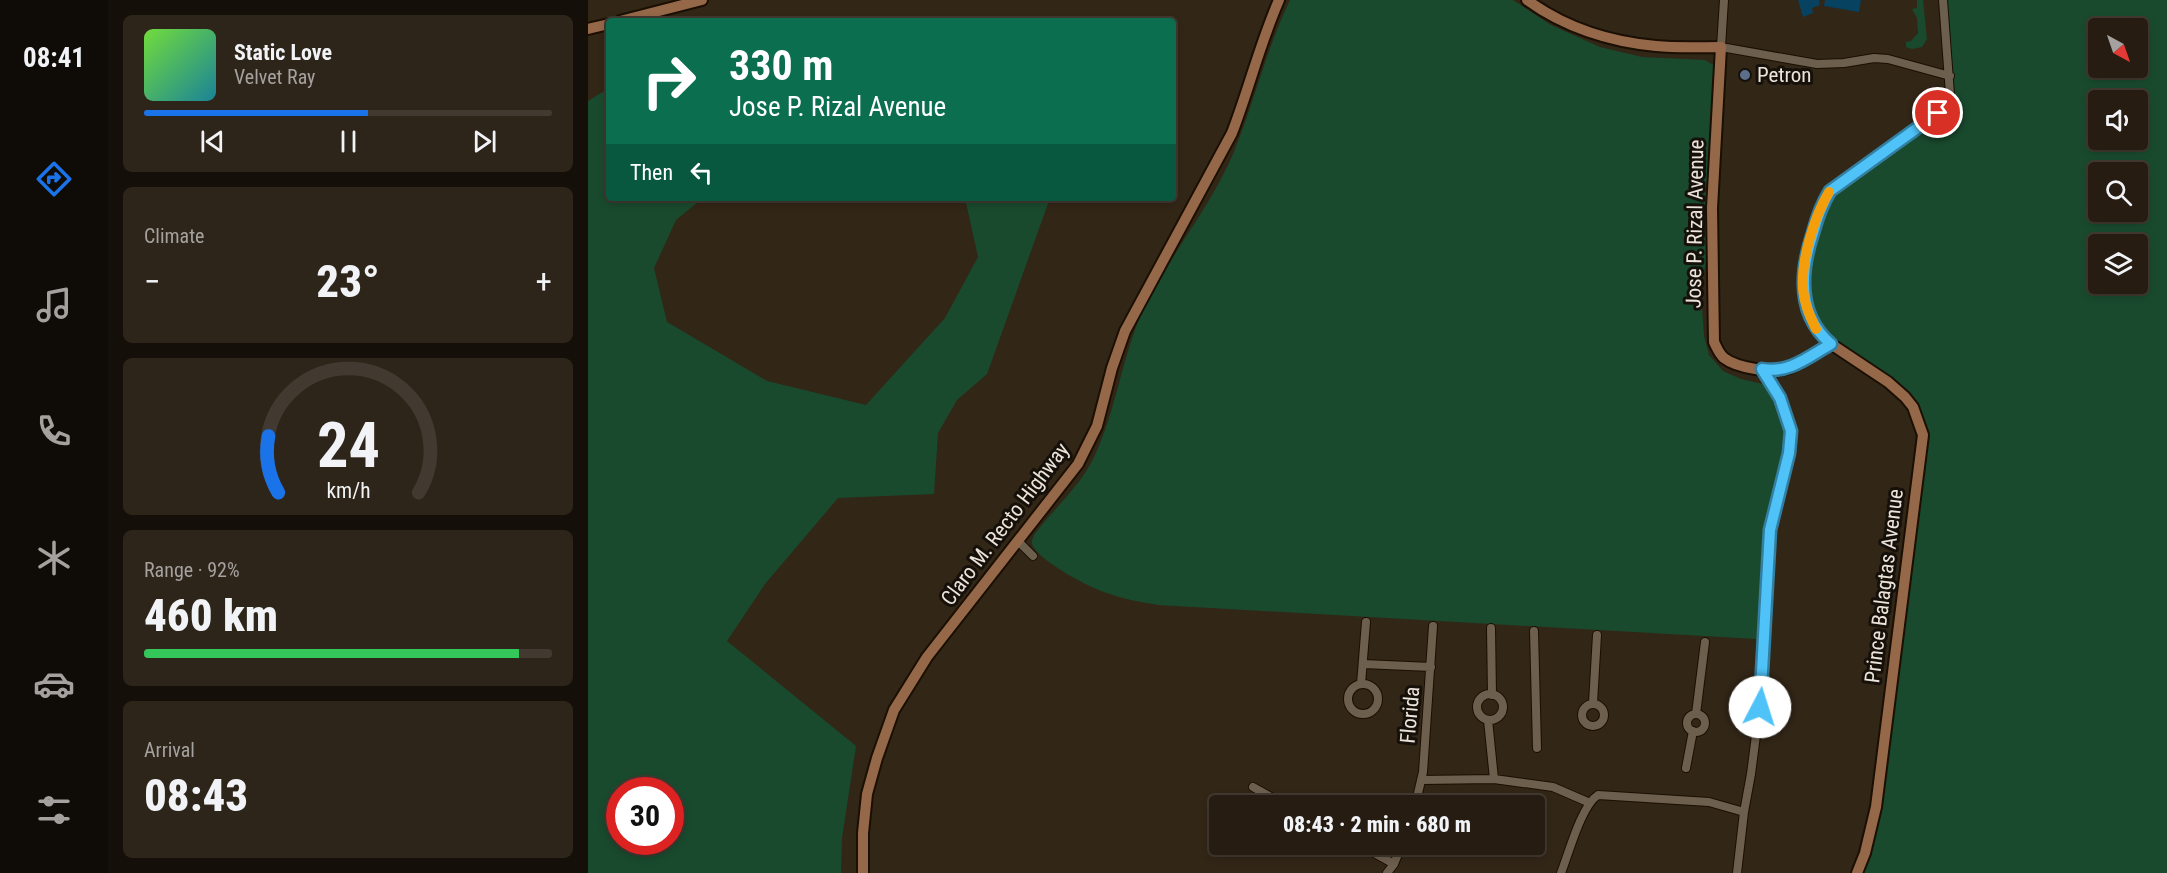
<!DOCTYPE html>
<meta charset="utf-8">
<style>
:root{--surface:#261c11;--page:#2e251a;--text:#f1f3f6;--muted:#a4a19f;--line:#423a31;--accent:#1a73e8}
body{margin:0;font-family:"Roboto Condensed",sans-serif;background:var(--page);color:var(--text);height:100vh;display:flex;flex-direction:column;font-size:22px;white-space:nowrap}
*{box-sizing:border-box;margin:0}
p{font-size:20px;color:var(--muted)}
.icon{flex:none;width:33px;height:33px;fill:none;stroke:currentColor;stroke-width:2;stroke-linecap:round;stroke-linejoin:round}
.map{position:relative;flex:1;overflow:hidden}
.sheet{display:flex;flex-direction:column;gap:15px;padding:15px;background:#150f09;width:480px}
.sheet>*{flex:none}
.top-card{position:absolute;left:18px;top:18px;width:570px;height:183px;border-radius:6px;box-shadow:0 3px 9px #0003,0 0 0 2px var(--line);background:#0b6e4f;color:#fff;overflow:hidden}
.needle{width:39px;rotate:140deg}
.controls{position:absolute;left:1500px;top:18px;display:grid;gap:12px}
.controls a{display:grid;place-items:center;width:60px;height:60px;border-radius:6px;background:var(--surface);box-shadow:0 3px 9px #0003,0 0 0 2px var(--line);font-size:30px}
.speed{position:absolute;left:18px;top:777px;display:flex;gap:12px;font-size:30px;font-weight:700;text-align:center}
.speed>*{display:grid;place-content:center;width:78px;height:78px;border-radius:50%;background:var(--surface);box-shadow:0 3px 9px #0003,0 0 0 2px var(--line);line-height:1}
.speed .limit{border:9px solid #d22;background:#fff;color:#111}
.pin{position:absolute;display:grid;place-items:center;width:51px;height:51px;color:#fff;margin:-26px;border:3px solid #fff;border-radius:50%;box-shadow:0 2px 6px #0007}
.me{position:absolute;width:66px;margin:-33px;rotate:5deg;stroke-linejoin:round;filter:drop-shadow(0 0 4px #0008)}
.turn{display:flex;align-items:center;gap:21px;height:126px;padding:0 24px;font-size:27px}
.turn .icon{width:78px;height:78px;stroke-width:2.5}
.turn b{display:block;font-size:42px;line-height:51px}
.then{display:flex;align-items:center;height:57px;padding:0 24px;background:#0003;gap:12px;font-size:22px}
.big{font-size:45px;font-weight:800;line-height:1.1}
.sheet .tile{flex:1;display:flex;flex-direction:column;justify-content:center;gap:9px;min-width:0;padding:0 21px;border-radius:9px;background:var(--page)}
.sheet .dial{align-items:center;gap:0}
.dial svg{height:156px;overflow:visible;fill:none;stroke:var(--line);stroke-width:7;stroke-linecap:round;text-anchor:middle}
.dial text{fill:var(--text);stroke:none}
.song{display:flex;align-items:center;gap:18px}
.cover{width:72px;height:72px;border-radius:9px;background:linear-gradient(135deg,hsl(100 70% 55%),hsl(190 70% 35%))}
.played{height:6px;border-radius:3px;background:linear-gradient(90deg,var(--accent) 55%,var(--line) 55%)}
.keys{display:flex;justify-content:space-around;direction:ltr}
.heat{display:flex;justify-content:space-between;align-items:center;font-size:33px;direction:ltr}
.charge{height:9px;border-radius:4px;background:linear-gradient(90deg,#34c759 92%,var(--line) 0)}
.trip{position:absolute;left:621px;top:795px;width:336px;height:60px;border-radius:6px;background:var(--surface);box-shadow:0 3px 9px #0003,0 0 0 2px var(--line);font-weight:800;line-height:60px;text-align:center}
main{display:flex;flex:1;min-height:0}
.menu{display:flex;flex-direction:column;width:108px;justify-content:space-around;align-items:center;background:#0f0b07;color:var(--muted)}
.menu .icon{width:42px;height:42px}
.menu .on{color:var(--accent)}
.menu b{font-size:27px;color:var(--text)}
.map>svg:first-child{display:block}
.green{fill:#194a2e;fill-rule:evenodd}
.water{fill:#074260}
.lines{fill:none;stroke-linecap:round;stroke-linejoin:round}
.minor-casing{stroke:#1a0f02;stroke-width:10}
.secondary-casing{stroke:#1a0f02;stroke-width:14}
.minor{stroke:#6d5f4e;stroke-width:8}
.secondary{stroke:#956849;stroke-width:10}
.route-casing{stroke:#337fa1;stroke-width:15}
.route{stroke:#4fc3f7;stroke-width:10}
.slow{stroke:#f59e0b;stroke-width:10}
.service-dot{fill:#5c6f8a;stroke:#16100a;stroke-width:2}
.labels{text-anchor:middle;stroke-width:6;stroke-linejoin:round;paint-order:stroke}
.poi-label{font-size:21px;fill:#ece4da;stroke:#16100a;text-anchor:start}
.street-label{font-size:21px;fill:#ece4da;stroke:#16100a}
</style>
<main>
<nav class="menu">
<b>08:41</b>
<svg class="icon on" aria-label="directions" viewBox="0 0 24 24"><path d="M12 3l9 9-9 9-9-9zM9 14v-3h6M13 9l2 2-2 2"/></svg>
<svg class="icon" aria-label="music" viewBox="0 0 24 24"><path d="M9 18V5l10-2v13"/><circle cx="6" cy="18" r="3"/><circle cx="16" cy="16" r="3"/></svg>
<svg class="icon" aria-label="phone" viewBox="0 0 24 24"><path d="M5 4h4l2 5-3 2q2 4 5 5l2-3 5 2v4C11 20 4 13 5 4z"/></svg>
<svg class="icon" aria-label="climate" viewBox="0 0 24 24"><path d="M12 3v18M4 7l16 10M4 17L20 7"/></svg>
<svg class="icon" aria-label="car" viewBox="0 0 24 24"><path d="M5 17H2v-5l4-1 3-4h7l3 4 3 1v5h-3M9 17h6M6 11h13"/><circle cx="7" cy="17" r="2"/><circle cx="17" cy="17" r="2"/></svg>
<svg class="icon" aria-label="filters" viewBox="0 0 24 24"><path d="M4 7h16M4 17h16"/><circle cx="9" cy="7" r="2"/><circle cx="15" cy="17" r="2"/></svg>
</nav>
<section class="sheet">
<div class="tile">
<div class="song"><i class="cover"></i><div><b>Static Love</b><p>Velvet Ray</p></div></div>
<div class="played"></div>
<div class="keys"><svg class="icon" aria-label="previous" viewBox="0 0 24 24"><path d="M18 5L8 12l10 7zM5 5v14"/></svg><svg class="icon" aria-label="pause" viewBox="0 0 24 24"><path d="M8 5v14M16 5v14"/></svg><svg class="icon" aria-label="next" viewBox="0 0 24 24"><path d="M6 5l10 7-10 7zM19 5v14"/></svg></div>
</div>
<div class="tile"><p>Climate</p>
<div class="heat"><a>−</a><b class="big">23°</b><a>+</a></div>
</div>
<div class="tile dial"><svg viewBox="0 0 100 80">
<path d="M14 69A42 42 0 1 1 86 69"/>
<path d="M14 69A42 42 0 0 1 9 40" stroke="#1a73e8"/>
<text x="50" y="56" font-size="32" font-weight="700">24</text>
<text x="50" y="72" font-size="11">km/h</text>
</svg></div>
<div class="tile"><p>Range · 92%</p><b class="big">460 km</b><div class="charge"></div></div>
<div class="tile"><p>Arrival</p><b class="big">08:43</b></div>
</section>
<div class="map">
<svg width="1579" height="873" viewBox="0 0 1579 873">
<rect width="100%" height="100%" fill="#322617"/>
<path class="green" d="M702,0h223l38,25 49,22 42,10 63,3 10,6 -6,175 -8,52 3,43 5,19 14,16 18,8 26,6 10,13 10,35 -24,104 -3,40v58l-3,4 -599,-34c-17,-3 -35,-6 -51,-12 -17,-5 -70,-33 -75,-49 -1,-4 1,-5 2,-9 20,-27 47,-49 61,-80 21,-45 27,-97 47,-143 26,-55 67,-102 91,-158 21,-51 33,-104 57,-154z
M1329,0h6l4,39 -5,8 -10,2 -6,-2v-5l5,-1 7,-8 -1,-15 -5,-9 5,-1z
M1359,0h220v873h-304l8,-18 9,-38 47,-371 -22,-54 -68,-50 -13,-11 -9,-14 -7,-20 -2,-21 20,-66 6,-11 9,-11 96,-69 10,-14 5,-22zM1510,28h40v40h-40zM1510,100h40v40h-40zM1510,172h40v40h-40zM1510,244h40v40h-40z
M21,88v110h94l-27,22 -22,48 13,54 100,59 99,24 79,-87 33,-61 -13,-59h85l-63,176 -30,26 -19,33 -4,61 -96,4 -73,86 -38,57 129,105 -14,92 -1,35h-253v-772zM82,790v52h-50v-52z"/>
<path class="water" d="M1210,0h21l1,5 -8,3 1,5 -10,4z
M1237,0h36l-2,12 -35,-6z"/>
<g class="lines">
<g class="minor-casing">
<path id="minor" d="M1136,0l-3,47 96,17 27,-1 30,-5 14,1 62,17
M1243,344c-35,-30 -31,-71 -18,-111 4,-15 9,-29 17,-42l108,-78 8,-8 4,-11 -7,-94
M430,541l15,15
M903,628l1,67
M946,631l3,117
M775,664l68,3
M773,684l5,-62
M760 699a15 15 0 1 1 30 0a15 15 0 1 1-30 0Z
M889 707a13 13 0 1 1 26 0a13 13 0 1 1-26 0Z
M1005,703l4,-68
M994 715a11 11 0 1 1 22 0a11 11 0 1 1-22 0Z
M1099 723a9 9 0 1 1 18 0a9 9 0 1 1-18 0Z
M1108,714l9,-72
M900,720l6,59
M1098,768l7,-37
M833,780l73,-1 59,8 37,16
M665,787l34,19
M827,806l8,-34 10,-146
M770,844l36,20
M799,873l7,-9 8,-20
M973,873c8,-20 20,-67 37,-78l111,7 35,10
M1149,873l7,-61 7,-38 11,-85 3,-103 5,-56 19,-77 2,-22 -11,-33 -18,-29"/>
</g>
<g class="secondary-casing">
<path id="secondary" d="M939,0c37,27 83,42 129,46 21,2 43,1 65,1l-9,161 2,134c3,6 5,12 10,16 13,10 49,16 65,10 15,-5 28,-16 42,-24l57,38 17,15 8,10 10,28 -47,372 -11,46 -8,20
M32,21l82,-21
M0,29l21,-5
M275,873v-40l4,-39 10,-36 17,-48 33,-53 151,-193 19,-38 15,-58 13,-37 107,-198c17,-44 28,-90 47,-133"/>
</g>
<use href="#minor" class="minor"/>
<use href="#secondary" class="secondary"/>
</g>
<g class="lines">
<g class="route-casing">
<path id="route" d="M1172,707l10,-177 19,-77 2,-22 -11,-33 -18,-29c27,5 46,-12 69,-25 -34,-29 -31,-72 -18,-111 4,-15 9,-29 17,-42l108,-78"/>
</g>
<use href="#route" class="route"/>
<path class="slow" d="M1228,329c-6,-13 -12,-25 -13,-40 -2,-29 11,-72 26,-97"/>
</g>
<circle class="service-dot" cx="1157" cy="75" r="6"/>
<g class="labels">
<g class="poi-label">
<text x="1169" y="82">Petron</text>
</g>
<g class="street-label">
<text transform="translate(1107 224) rotate(-89)" y="7">Jose P. Rizal Avenue</text>
<text transform="translate(417 524) rotate(-53)" y="7">Claro M. Recto Highway</text>
<text transform="translate(1296 586) rotate(-83)" y="7">Prince Balagtas Avenue</text>
<text transform="translate(822 715) rotate(-85)" y="7">Florida</text>
</g>
</g>
</svg>
<div class="controls">
<a><svg class="needle" viewBox="-14 -14 28 28"><path d="M0-13l5 13h-10z" fill="#e53935"/><path d="M0 13l5-13h-10z" fill="#a4a19f"/></svg></a>
<a><svg class="icon" aria-label="sound" viewBox="0 0 24 24"><path d="M4 9h4l5-4v14l-5-4H4zM17 9q2 3 0 6"/></svg></a>
<a><svg class="icon" aria-label="search" viewBox="0 0 24 24"><circle cx="10" cy="10" r="6"/><path d="M15 15l6 6"/></svg></a>
<a><svg class="icon" aria-label="layers" viewBox="0 0 24 24"><path d="M12 4l9 5-9 5-9-5zM3 14l9 5 9-5"/></svg></a>
</div>
<div class="speed"><div class="limit">30</div></div>
<div class="pin" style="left:1350px;top:113px;background:#d93025"><svg class="icon" aria-label="arrive" viewBox="0 0 24 24"><path d="M6 21V4h12l-3 4 3 4H6"/></svg></div>
<svg class="me" style="left:1172px;top:707px" viewBox="-20 -20 40 40"><circle r="19" fill="#fff"/><path d="M0-13L10 11 0 6-10 11z" fill="#4fc3f7"/></svg>
<div class="trip">08:43 · 2 min · 680 m</div>
<div class="top-card">
<div class="turn"><svg class="icon" aria-label="right" viewBox="0 0 24 24"><path d="M7 20v-9h11M14 6l5 5-5 5"/></svg><div><b>330 m</b>Jose P. Rizal Avenue</div></div>
<div class="then">Then<svg class="icon" aria-label="left" viewBox="0 0 24 24"><path d="M17 20v-9H6M10 6l-5 5 5 5"/></svg></div>
</div>
</div>
</main>
